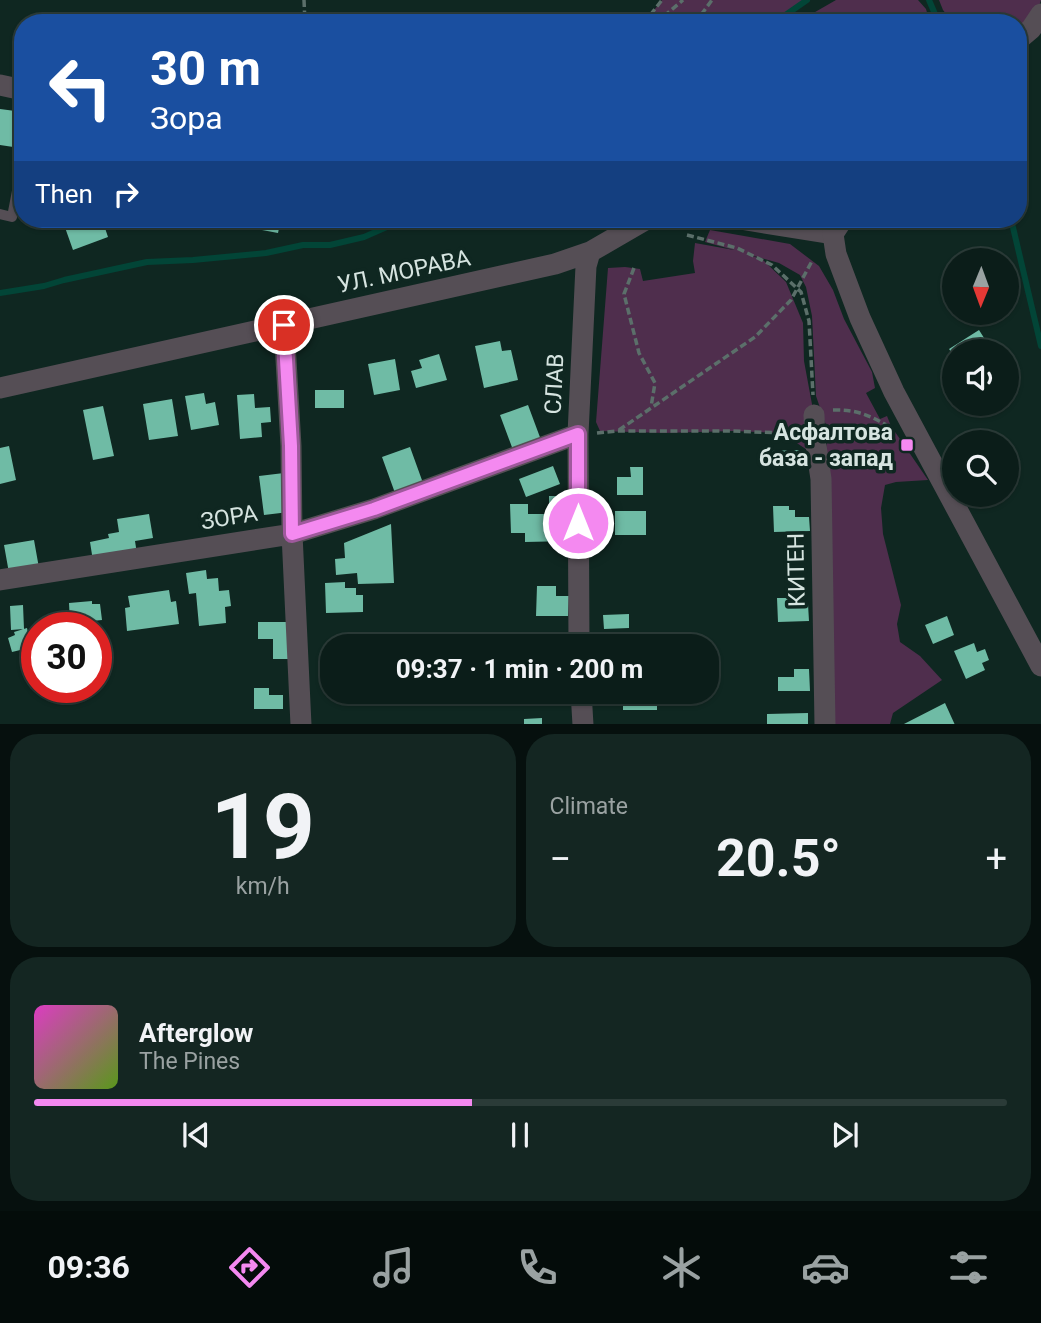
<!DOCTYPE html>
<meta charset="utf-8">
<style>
:root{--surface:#0b1d19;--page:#142622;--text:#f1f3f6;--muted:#9aa2a2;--line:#2b3b38;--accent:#f489f0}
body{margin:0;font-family:Roboto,sans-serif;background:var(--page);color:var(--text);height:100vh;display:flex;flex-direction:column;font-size:26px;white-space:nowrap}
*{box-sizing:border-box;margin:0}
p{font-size:23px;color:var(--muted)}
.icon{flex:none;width:38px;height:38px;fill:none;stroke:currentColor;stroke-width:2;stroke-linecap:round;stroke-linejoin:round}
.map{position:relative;height:724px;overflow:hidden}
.panel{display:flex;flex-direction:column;gap:10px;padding:10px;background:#06100e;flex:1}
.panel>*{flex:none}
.guide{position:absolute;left:14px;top:14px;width:1013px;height:214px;border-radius:28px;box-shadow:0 2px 5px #0004,0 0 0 2px var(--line);background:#1a4fa0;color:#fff;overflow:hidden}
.needle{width:46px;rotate:181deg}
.controls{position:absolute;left:942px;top:248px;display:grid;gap:14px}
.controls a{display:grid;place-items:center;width:77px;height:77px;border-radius:50%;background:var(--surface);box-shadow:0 2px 5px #0004,0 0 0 2px var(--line);font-size:35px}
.speed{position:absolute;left:21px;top:612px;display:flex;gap:14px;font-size:35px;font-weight:700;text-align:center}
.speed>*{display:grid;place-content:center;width:91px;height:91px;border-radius:50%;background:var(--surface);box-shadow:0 2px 5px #0004,0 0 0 2px var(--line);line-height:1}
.speed .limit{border:10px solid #d22;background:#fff;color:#111}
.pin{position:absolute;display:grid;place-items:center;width:60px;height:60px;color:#fff;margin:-30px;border:4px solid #fff;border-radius:50%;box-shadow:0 2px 7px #0007}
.me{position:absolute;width:77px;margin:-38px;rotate:0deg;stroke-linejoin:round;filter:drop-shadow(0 0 5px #0008)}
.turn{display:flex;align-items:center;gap:24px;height:147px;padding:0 21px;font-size:32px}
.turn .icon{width:91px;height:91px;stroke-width:2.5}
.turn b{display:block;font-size:49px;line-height:60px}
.then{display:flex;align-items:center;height:66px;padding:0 21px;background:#0003;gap:14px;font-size:26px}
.big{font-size:52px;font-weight:700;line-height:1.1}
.panel .widget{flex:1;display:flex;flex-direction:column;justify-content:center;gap:10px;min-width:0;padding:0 24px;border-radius:28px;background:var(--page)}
.panel .dial{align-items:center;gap:0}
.dial b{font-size:91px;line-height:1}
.song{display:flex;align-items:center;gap:21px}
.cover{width:84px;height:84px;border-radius:10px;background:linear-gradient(135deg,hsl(310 70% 55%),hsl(90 70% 35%))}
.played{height:7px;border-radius:4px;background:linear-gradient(90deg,var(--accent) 45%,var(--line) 45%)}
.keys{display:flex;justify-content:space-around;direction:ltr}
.heat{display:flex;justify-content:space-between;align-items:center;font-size:38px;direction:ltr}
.panel .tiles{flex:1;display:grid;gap:10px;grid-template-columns:1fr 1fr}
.widget:last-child{grid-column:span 2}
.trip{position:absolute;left:320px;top:634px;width:399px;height:70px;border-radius:28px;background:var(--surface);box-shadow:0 2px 5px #0004,0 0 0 2px var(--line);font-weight:700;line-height:70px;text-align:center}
.menu{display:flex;height:112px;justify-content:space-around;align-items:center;background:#040c0a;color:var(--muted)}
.menu .icon{width:49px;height:49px}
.menu .current{color:var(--accent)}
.menu b{font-size:32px;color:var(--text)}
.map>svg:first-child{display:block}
.green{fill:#4f2e4d}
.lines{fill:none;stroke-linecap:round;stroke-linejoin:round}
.stream{stroke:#024537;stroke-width:6}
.building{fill:#6fbba5}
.path{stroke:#5b6f6a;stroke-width:3.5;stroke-dasharray:7 3.5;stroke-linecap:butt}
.service{stroke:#554e55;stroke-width:10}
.minor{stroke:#554e55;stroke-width:21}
.tertiary{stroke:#554e55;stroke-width:21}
.route-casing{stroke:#9f599c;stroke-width:18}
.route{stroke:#f489f0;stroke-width:12}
.poi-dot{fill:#f489f0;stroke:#0f2721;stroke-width:2.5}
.labels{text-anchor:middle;stroke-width:7;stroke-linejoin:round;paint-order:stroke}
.street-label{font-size:23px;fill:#d6e4e0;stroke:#0f2721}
.poi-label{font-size:23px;font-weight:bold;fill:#d6e4e0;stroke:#0f2721;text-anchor:end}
</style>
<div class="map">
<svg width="1041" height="725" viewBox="0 0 1041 725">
<rect width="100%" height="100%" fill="#0f2721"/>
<path class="green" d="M662,0h145l-33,23h-130z
M836,0h82l8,9 4,14h-134z
M939,0h102l-2,6 -20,25 -1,-8h-65l-10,-13z
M710,230l80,14 29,22 14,24 11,29 28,53 3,16 -9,5 14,26 7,-3 4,10 37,54 -32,2 -11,3 -4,23 2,26 18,71 -4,19 3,18 20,14 22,24 -49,33 -3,11h-68v-258l7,-32 -13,-38 -4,-80 -6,-29 -6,-12 -21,-12 -29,-8 13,5 23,22 17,41 1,38 10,54 5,43 -37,-25 -49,-2 -69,2 -64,-2 -4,-9 12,-154 17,-1 15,2 3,12 52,-8 -2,-12 2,-18 39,7 -29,-8z"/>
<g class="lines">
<path class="stream" d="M929,0l6,14 7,9
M774,23l33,-23
M1011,219l30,127
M0,293l44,-7 20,-6 83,-18 46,-2 73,-7 37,-8h27l34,-8 41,-18"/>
</g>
<path class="building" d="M0,109l23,3v17l-3,19 -20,-3z
M62,219h40l6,18 -35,13z
M207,219h74l-3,14 -71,-13z
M979,330l14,22h-39v4l-5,-7z
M500,341l2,10 9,-1 7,30 -34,8 -9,-42z
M439,354l8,26 -31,8 -5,-17 11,-3 -3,-8z
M395,359l5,31 -26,5 -6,-31z
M315,390h29v18h-29z
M204,393l2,11 9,-2 4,23 -28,5 -6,-34z
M254,394l1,14 15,-1 1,15 -10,1 1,14 -22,2 -3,-44z
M172,399l6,37 -29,4 -6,-36z
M528,405l13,35 -28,10 -13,-35z
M103,406l11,50 -21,4 -10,-50z
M9,446l7,34 -16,4v-36z
M410,447l13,36 -28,10 -13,-36z
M802,450l1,15 -38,1v-15z
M553,466l7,18 -34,13 -7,-18z
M630,467h13v28h-26v-18h14z
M284,473l5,39 -25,3 -5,-39z
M549,496h20l1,45 -45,1v-9h-14l-1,-29h18v10h21z
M773,506h16v4h6v7h14l1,14 -36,1z
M615,511h31v24h-31z
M149,514l4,24 -18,3 2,13 -44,7 -3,-19 19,-4 -1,-4 11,-2 -2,-13z
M391,524l3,59 -36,1 -1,-11 -21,2 -1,-16 10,-1 -1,-15z
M34,540l5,28 -30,5 -5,-28z
M206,570l1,9 11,-1 1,13 10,-1 2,16 -6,1 1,16 -27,3 -3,-33 -7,1 -3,-21z
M345,582v6h11v7h7v17l-37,1 -1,-30z
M537,586h19v10h13l-1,20h-32z
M169,590l2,12 5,-1 3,23 -52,7 -2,-23 5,-1 -2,-11z
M777,598h17v6h14l1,17 -31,1z
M92,601v3h8l2,16 -32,3 -1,-20z
M23,605l1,24 -13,1 -1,-24z
M629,614v14l-25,1 -1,-14z
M947,616l7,19 -21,9 -8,-19z
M258,622h32l5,37h-22v-20h-15z
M27,628l1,5 9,-2v15l-25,6 -4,-14 7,-3 -1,-3z
M974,643l3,9 8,-3 4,11 -7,3 3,7 -19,9 -12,-28z
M328,667h4v19h-4z
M794,669h15l1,22h-32v-14h16z
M254,688h15v7h14v14h-29z
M633,691h24v19h-34v-17h10z
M945,703l10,22h-53z
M808,713v12h-41v-11z
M542,718v7h-18v-6z"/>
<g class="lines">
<path class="path" d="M304,0l1,23
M644,23l18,-23
M656,23l27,-23
M695,23l17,-23
M687,235l50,13 35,17 29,27 8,29 4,74
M634,268l-10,26 15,59 16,30 -4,24
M833,410c23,-1 39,6 58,18
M619,430l136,-93 36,-37 21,-39
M597,433l20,-2h115l51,2 11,-6"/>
<path class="service" d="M0,214l12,3 11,-57"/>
<path class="minor" d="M0,85l23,5
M740,219l93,15
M284,325l7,121 1,88 9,191
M0,388l555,-124 35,-12 57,-33
M814,415l1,24 6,40 4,246
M0,580l292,-46 82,-25 204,-75
M579,646l-1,-212 8,-168 4,-14
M581,691l2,34"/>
<path class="tertiary" d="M1018,40l13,-11 10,-15
M843,219l-10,15 3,20 24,64 34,74 147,274"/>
</g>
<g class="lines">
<g class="route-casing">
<path id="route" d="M284,325l7,121 1,88 82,-25 204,-75v89"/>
</g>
<use href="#route" class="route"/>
</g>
<rect class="poi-dot" x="900" y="438" width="14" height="14" rx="3.5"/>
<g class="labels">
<g class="street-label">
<text transform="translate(404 271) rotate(-12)" y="8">УЛ. МОРАВА</text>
<text transform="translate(554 384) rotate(-87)" y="8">СЛАВ</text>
<text transform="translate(229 517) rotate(-9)" y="8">ЗОРА</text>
<text transform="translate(796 570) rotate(-91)" y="8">КИТЕН</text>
</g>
<g class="poi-label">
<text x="893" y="440">Асфалтова<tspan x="893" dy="26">база - запад</tspan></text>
</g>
</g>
</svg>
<div class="controls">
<a><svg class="needle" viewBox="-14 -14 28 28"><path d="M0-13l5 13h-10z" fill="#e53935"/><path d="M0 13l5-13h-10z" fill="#9aa2a2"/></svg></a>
<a><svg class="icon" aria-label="sound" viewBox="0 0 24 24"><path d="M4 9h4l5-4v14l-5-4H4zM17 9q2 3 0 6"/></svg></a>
<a><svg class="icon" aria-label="search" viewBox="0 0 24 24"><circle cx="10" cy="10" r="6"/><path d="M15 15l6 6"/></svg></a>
</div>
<div class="speed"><div class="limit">30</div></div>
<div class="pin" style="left:284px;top:325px;background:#d93025"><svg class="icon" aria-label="arrive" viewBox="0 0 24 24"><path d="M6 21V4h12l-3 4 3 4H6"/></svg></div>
<svg class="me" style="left:578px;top:523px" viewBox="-20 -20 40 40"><circle r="17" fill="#f489f0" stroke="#fff" stroke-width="3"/><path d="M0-11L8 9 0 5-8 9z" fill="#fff"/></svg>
<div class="trip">09:37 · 1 min · 200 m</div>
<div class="guide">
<div class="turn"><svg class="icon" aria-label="left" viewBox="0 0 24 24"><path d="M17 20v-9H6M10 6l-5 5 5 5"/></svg><div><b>30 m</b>Зора</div></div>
<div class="then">Then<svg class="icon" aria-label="right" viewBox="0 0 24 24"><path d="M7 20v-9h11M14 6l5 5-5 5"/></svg></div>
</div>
</div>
<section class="panel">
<div class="tiles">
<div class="widget dial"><b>19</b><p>km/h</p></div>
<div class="widget"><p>Climate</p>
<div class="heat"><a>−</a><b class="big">20.5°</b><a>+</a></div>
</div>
<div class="widget">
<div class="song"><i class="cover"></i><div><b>Afterglow</b><p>The Pines</p></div></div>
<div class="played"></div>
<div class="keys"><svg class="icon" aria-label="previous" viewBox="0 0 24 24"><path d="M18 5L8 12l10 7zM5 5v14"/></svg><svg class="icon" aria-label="pause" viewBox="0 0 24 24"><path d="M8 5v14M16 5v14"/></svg><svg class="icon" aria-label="next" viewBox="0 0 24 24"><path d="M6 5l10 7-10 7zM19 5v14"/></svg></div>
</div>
</div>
</section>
<nav class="menu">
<b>09:36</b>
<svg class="icon current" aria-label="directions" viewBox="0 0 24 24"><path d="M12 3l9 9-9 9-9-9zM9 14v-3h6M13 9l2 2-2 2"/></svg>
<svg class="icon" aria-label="music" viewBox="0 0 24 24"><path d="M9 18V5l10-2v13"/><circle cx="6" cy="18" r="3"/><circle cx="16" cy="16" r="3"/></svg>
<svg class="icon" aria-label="phone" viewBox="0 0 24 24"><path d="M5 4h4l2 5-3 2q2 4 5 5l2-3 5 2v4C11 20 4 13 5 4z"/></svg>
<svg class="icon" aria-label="climate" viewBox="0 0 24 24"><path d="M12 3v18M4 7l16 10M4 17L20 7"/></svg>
<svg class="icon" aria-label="car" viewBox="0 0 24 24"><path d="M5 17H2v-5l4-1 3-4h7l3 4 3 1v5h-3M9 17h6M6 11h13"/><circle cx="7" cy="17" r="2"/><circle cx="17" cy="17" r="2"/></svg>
<svg class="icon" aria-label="filters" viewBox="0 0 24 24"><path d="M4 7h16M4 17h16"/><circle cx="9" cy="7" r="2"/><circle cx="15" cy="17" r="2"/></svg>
</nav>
